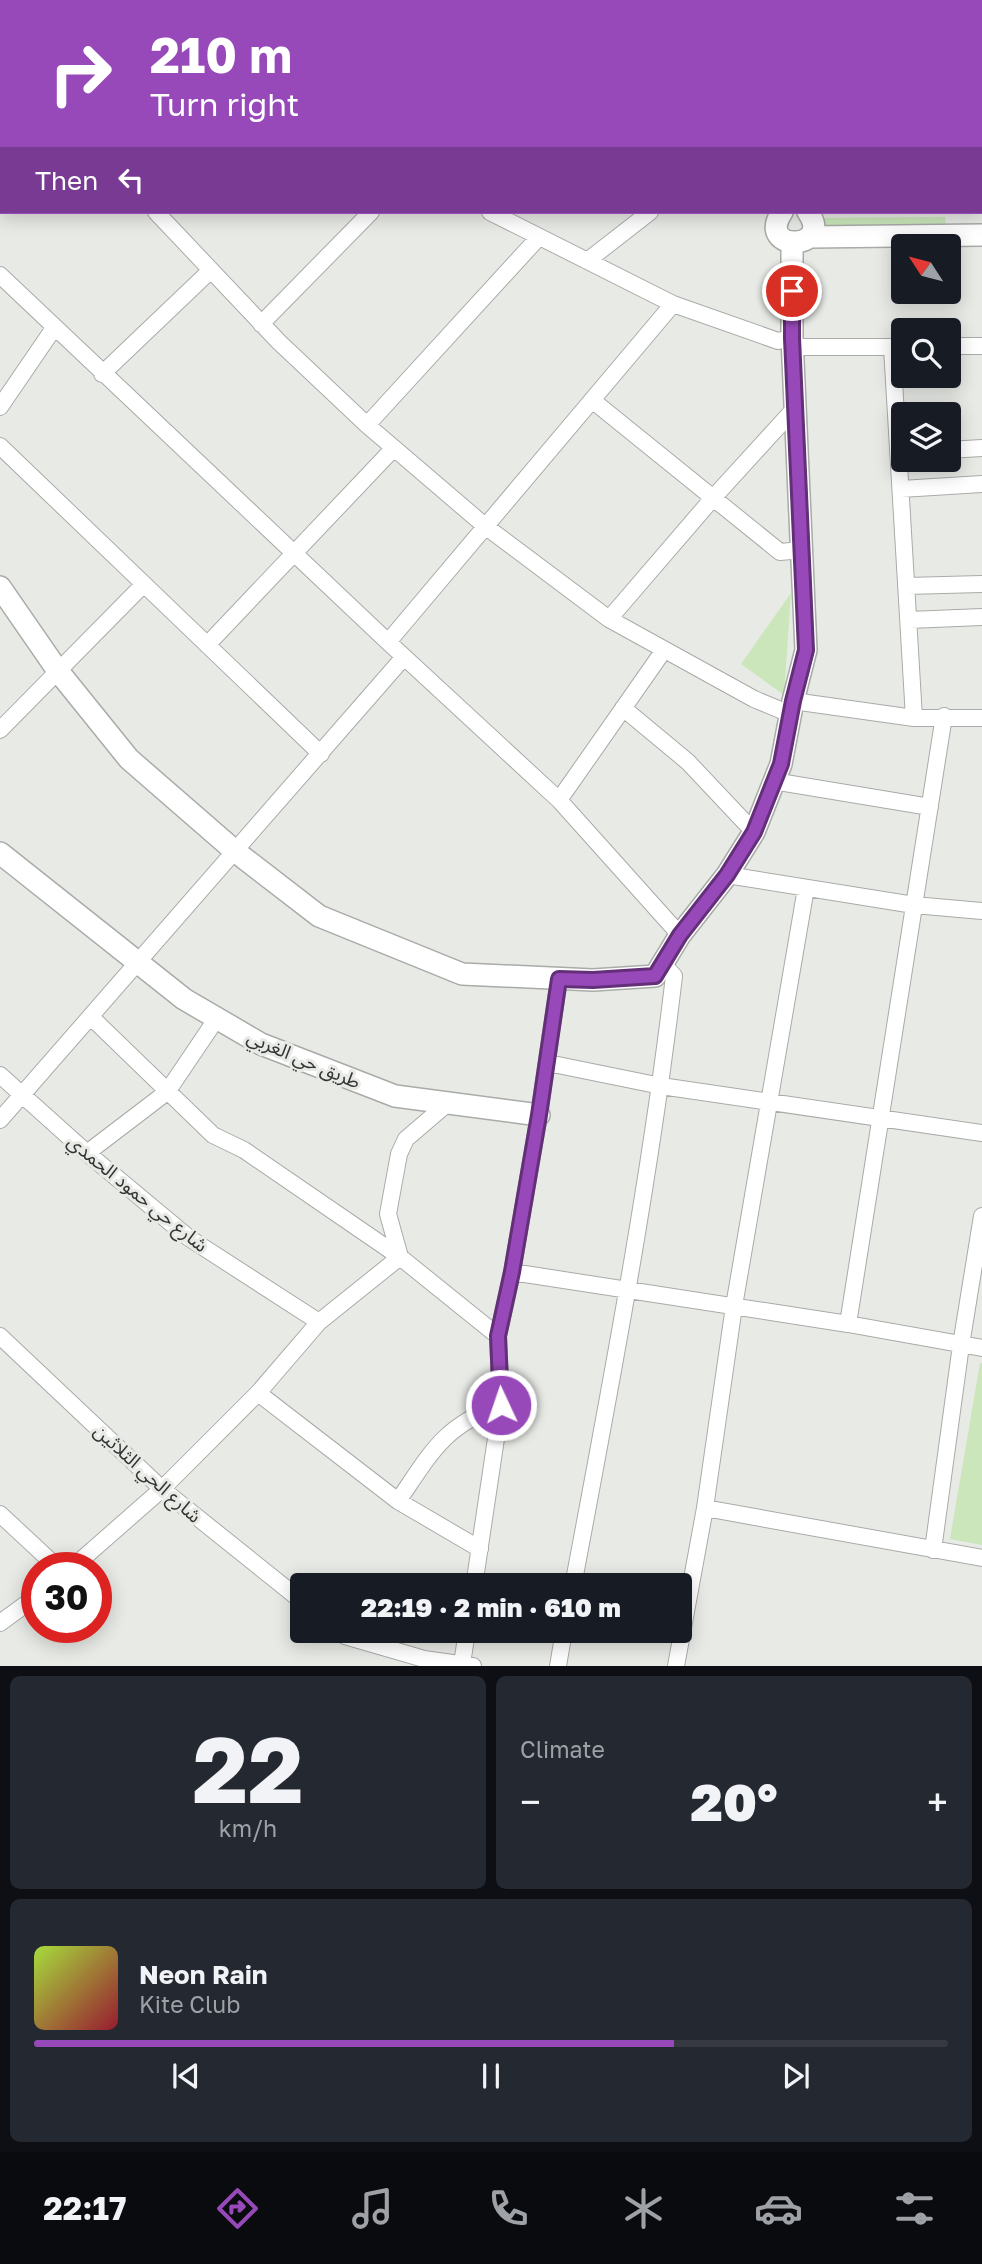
<!DOCTYPE html>
<meta charset="utf-8">
<style>
:root{--surface:#171b24;--page:#242831;--text:#f1f3f6;--muted:#9ea1a6;--line:#363941;--accent:#9849b9}
body{margin:0;font-family:"Golos Text","Noto Sans Arabic",sans-serif;background:var(--page);color:var(--text);height:100vh;display:flex;flex-direction:column;font-size:26px;white-space:nowrap}
*{box-sizing:border-box;margin:0}
p{font-size:23px;color:var(--muted)}
.icon{flex:none;width:38px;height:38px;fill:none;stroke:currentColor;stroke-width:2;stroke-linecap:round;stroke-linejoin:round}
.map{position:relative;height:1666px;overflow:hidden}
.panel{display:flex;flex-direction:column;gap:10px;padding:10px;background:#0d0f14;flex:1}
.panel>*{flex:none}
.hud{position:absolute;left:0px;top:0px;width:984px;height:214px;box-shadow:0 4px 18px #0003;background:#9849b9;color:#fff;overflow:hidden}
.needle{width:46px;rotate:306deg}
.controls{position:absolute;left:891px;top:234px;display:grid;gap:14px}
.controls a{display:grid;place-items:center;width:70px;height:70px;border-radius:7px;background:var(--surface);box-shadow:0 4px 18px #0003;font-size:35px}
.speed{position:absolute;left:21px;top:1552px;display:flex;gap:14px;font-size:35px;font-weight:700;text-align:center}
.speed>*{display:grid;place-content:center;width:91px;height:91px;border-radius:50%;background:var(--surface);box-shadow:0 4px 18px #0003;line-height:1}
.speed .limit{border:10px solid #d22;background:#fff;color:#111}
.pin{position:absolute;display:grid;place-items:center;width:60px;height:60px;color:#fff;margin:-30px;border:4px solid #fff;border-radius:50%;box-shadow:0 2px 7px #0007}
.me{position:absolute;width:77px;margin:-38px;rotate:357deg;stroke-linejoin:round;filter:drop-shadow(0 0 5px #0008)}
.turn{display:flex;align-items:center;gap:24px;height:147px;padding:0 35px;font-size:32px}
.turn .icon{width:91px;height:91px;stroke-width:2.5}
.turn b{display:block;font-size:49px;line-height:60px}
.then{display:flex;align-items:center;height:66px;padding:0 35px;background:#0003;gap:14px;font-size:26px}
.big{font-size:52px;font-weight:800;line-height:1.1}
.panel .widget{flex:1;display:flex;flex-direction:column;justify-content:center;gap:10px;min-width:0;padding:0 24px;border-radius:10px;background:var(--page)}
.panel .dial{align-items:center;gap:0}
.dial b{font-size:91px;line-height:1}
.song{display:flex;align-items:center;gap:21px}
.cover{width:84px;height:84px;border-radius:10px;background:linear-gradient(135deg,hsl(80 70% 55%),hsl(350 70% 35%))}
.played{height:7px;border-radius:4px;background:linear-gradient(90deg,var(--accent) 70%,var(--line) 70%)}
.keys{display:flex;justify-content:space-around;direction:ltr}
.heat{display:flex;justify-content:space-between;align-items:center;font-size:38px;direction:ltr}
.panel .tiles{flex:1;display:grid;gap:10px;grid-template-columns:1fr 1fr}
.widget:last-child{grid-column:span 2}
.trip{position:absolute;left:290px;top:1573px;width:402px;height:70px;border-radius:7px;background:var(--surface);box-shadow:0 4px 18px #0003;font-weight:800;line-height:70px;text-align:center}
.tabs{display:flex;height:112px;justify-content:space-around;align-items:center;background:#090b0e;color:var(--muted)}
.tabs .icon{width:49px;height:49px}
.tabs .selected{color:var(--accent)}
.tabs b{font-size:32px;color:var(--text)}
.map>svg:first-child{display:block}
.green{fill:#cae6ba}
.lines{fill:none;stroke-linecap:round;stroke-linejoin:round}
.minor-casing{stroke:#a9aba8;stroke-width:18}
.tertiary-casing{stroke:#a9aba8;stroke-width:24}
.minor{stroke:#fff;stroke-width:16}
.tertiary{stroke:#fff;stroke-width:21}
.route-casing{stroke:#632f78;stroke-width:18}
.route{stroke:#9849b9;stroke-width:12}
.labels{text-anchor:middle;stroke-width:6;stroke-linejoin:round;paint-order:stroke}
.street-label{font-size:19px;fill:#333433;stroke:#e8eae6}
</style>
<div class="map">
<svg width="982" height="1666" viewBox="0 0 982 1666">
<rect width="100%" height="100%" fill="#e8eae6"/>
<path class="green" d="M945,217l1,8 -126,2v-9z
M791,593l-7,102 -43,-31z
M980,1363h2v182l-32,-6z"/>
<g class="lines">
<g class="minor-casing">
<path id="minor" d="M428,0l4,2
M543,0l1,2
M688,0l1,2
M918,0v2
M205,2l1,-2
M493,2l1,-2
M0,40l2,2
M156,212l123,130 88,83 118,101 124,93 145,80 36,15
M490,212l183,92 105,37 14,-3
M587,261l63,-49
M0,275l388,367 171,158 121,135
M261,324l110,-112
M948,346h34
M794,347h107
M892,347l22,371
M102,374l108,-103
M592,400l188,152 22,-2
M0,407l54,-79
M367,425l172,-188
M0,446l321,308
M948,450l34,-2
M901,489l81,-5
M906,586l76,-2
M609,619l104,-121 83,-91
M909,620l73,-3
M388,642l285,-338
M207,645l187,-197
M793,701l121,17h68
M623,708l65,54 66,70
M0,730l144,-146
M773,781l157,26
M559,800l105,-150
M727,875l187,30 68,6
M91,1017l122,118 31,15 156,107 98,79
M548,1063l113,23 321,47
M0,1075l87,78 102,85 130,84
M0,1120l404,-463
M87,1153l80,-61 50,-74
M512,1272l336,52 134,24
M848,1324l96,-608
M0,1336l162,153 141,113
M258,1393l140,108 82,48
M398,1501c33,-48 45,-75 103,-96
M705,1508l277,50
M0,1514l58,54
M933,1550l28,-205 21,-129
M72,1568l90,-79 96,-96 61,-71 81,-65 -12,-43 11,-60 7,-15 42,-36
M474,1586l27,-181 -3,-69 14,-64 27,-157 20,-136
M573,1586c38,-203 77,-405 101,-610l-11,-12
M0,1623l37,-27
M339,1631l6,5 79,23 49,7
M462,1664l5,-33
M558,1666l6,-35
M676,1666l29,-158 29,-202 72,-418"/>
</g>
<g class="tertiary-casing">
<path id="tertiary" d="M765,0v2
M791,0v2
M24,2l3,-2
M0,18l2,-1
M782,212c-27,41 53,39 26,0
M810,237l172,-2
M0,587l58,84 71,88 107,93 83,64 143,58 131,6 62,-4 25,-41 47,-60 27,-43 27,-68 12,-63 13,-51 -14,-312v-95
M0,853l184,146 77,45 134,52 144,19"/>
</g>
<use href="#minor" class="minor"/>
<use href="#tertiary" class="tertiary"/>
</g>
<g class="lines">
<g class="route-casing">
<path id="route" d="M501,1405l-3,-69 14,-64 27,-157 20,-136 34,1 62,-4 25,-41 47,-60 27,-43 27,-68 12,-63 13,-51 -14,-312v-47"/>
</g>
<use href="#route" class="route"/>
</g>
<g class="labels">
<g class="street-label">
<text transform="translate(304 1059) rotate(23)" y="7">طريق حي الغربي</text>
<text transform="translate(138 1193) rotate(39)" y="7">شارع حي حمود الحمدي</text>
<text transform="translate(148 1473) rotate(42)" y="7">شارع الحي الثلاثين</text>
</g>
</g>
</svg>
<div class="controls">
<a><svg class="needle" viewBox="-14 -14 28 28"><path d="M0-13l5 13h-10z" fill="#e53935"/><path d="M0 13l5-13h-10z" fill="#9ea1a6"/></svg></a>
<a><svg class="icon" aria-label="search" viewBox="0 0 24 24"><circle cx="10" cy="10" r="6"/><path d="M15 15l6 6"/></svg></a>
<a><svg class="icon" aria-label="layers" viewBox="0 0 24 24"><path d="M12 4l9 5-9 5-9-5zM3 14l9 5 9-5"/></svg></a>
</div>
<div class="speed"><div class="limit">30</div></div>
<div class="pin" style="left:792px;top:291px;background:#d93025"><svg class="icon" aria-label="arrive" viewBox="0 0 24 24"><path d="M6 21V4h12l-3 4 3 4H6"/></svg></div>
<svg class="me" style="left:501px;top:1405px" viewBox="-20 -20 40 40"><circle r="17" fill="#9849b9" stroke="#fff" stroke-width="3"/><path d="M0-11L8 9 0 5-8 9z" fill="#fff"/></svg>
<div class="trip">22:19 · 2 min · 610 m</div>
<div class="hud">
<div class="turn"><svg class="icon" aria-label="right" viewBox="0 0 24 24"><path d="M7 20v-9h11M14 6l5 5-5 5"/></svg><div><b>210 m</b>Turn right</div></div>
<div class="then">Then<svg class="icon" aria-label="left" viewBox="0 0 24 24"><path d="M17 20v-9H6M10 6l-5 5 5 5"/></svg></div>
</div>
</div>
<section class="panel">
<div class="tiles">
<div class="widget dial"><b>22</b><p>km/h</p></div>
<div class="widget"><p>Climate</p>
<div class="heat"><a>−</a><b class="big">20°</b><a>+</a></div>
</div>
<div class="widget">
<div class="song"><i class="cover"></i><div><b>Neon Rain</b><p>Kite Club</p></div></div>
<div class="played"></div>
<div class="keys"><svg class="icon" aria-label="previous" viewBox="0 0 24 24"><path d="M18 5L8 12l10 7zM5 5v14"/></svg><svg class="icon" aria-label="pause" viewBox="0 0 24 24"><path d="M8 5v14M16 5v14"/></svg><svg class="icon" aria-label="next" viewBox="0 0 24 24"><path d="M6 5l10 7-10 7zM19 5v14"/></svg></div>
</div>
</div>
</section>
<nav class="tabs">
<b>22:17</b>
<svg class="icon selected" aria-label="directions" viewBox="0 0 24 24"><path d="M12 3l9 9-9 9-9-9zM9 14v-3h6M13 9l2 2-2 2"/></svg>
<svg class="icon" aria-label="music" viewBox="0 0 24 24"><path d="M9 18V5l10-2v13"/><circle cx="6" cy="18" r="3"/><circle cx="16" cy="16" r="3"/></svg>
<svg class="icon" aria-label="phone" viewBox="0 0 24 24"><path d="M5 4h4l2 5-3 2q2 4 5 5l2-3 5 2v4C11 20 4 13 5 4z"/></svg>
<svg class="icon" aria-label="climate" viewBox="0 0 24 24"><path d="M12 3v18M4 7l16 10M4 17L20 7"/></svg>
<svg class="icon" aria-label="car" viewBox="0 0 24 24"><path d="M5 17H2v-5l4-1 3-4h7l3 4 3 1v5h-3M9 17h6M6 11h13"/><circle cx="7" cy="17" r="2"/><circle cx="17" cy="17" r="2"/></svg>
<svg class="icon" aria-label="filters" viewBox="0 0 24 24"><path d="M4 7h16M4 17h16"/><circle cx="9" cy="7" r="2"/><circle cx="15" cy="17" r="2"/></svg>
</nav>
